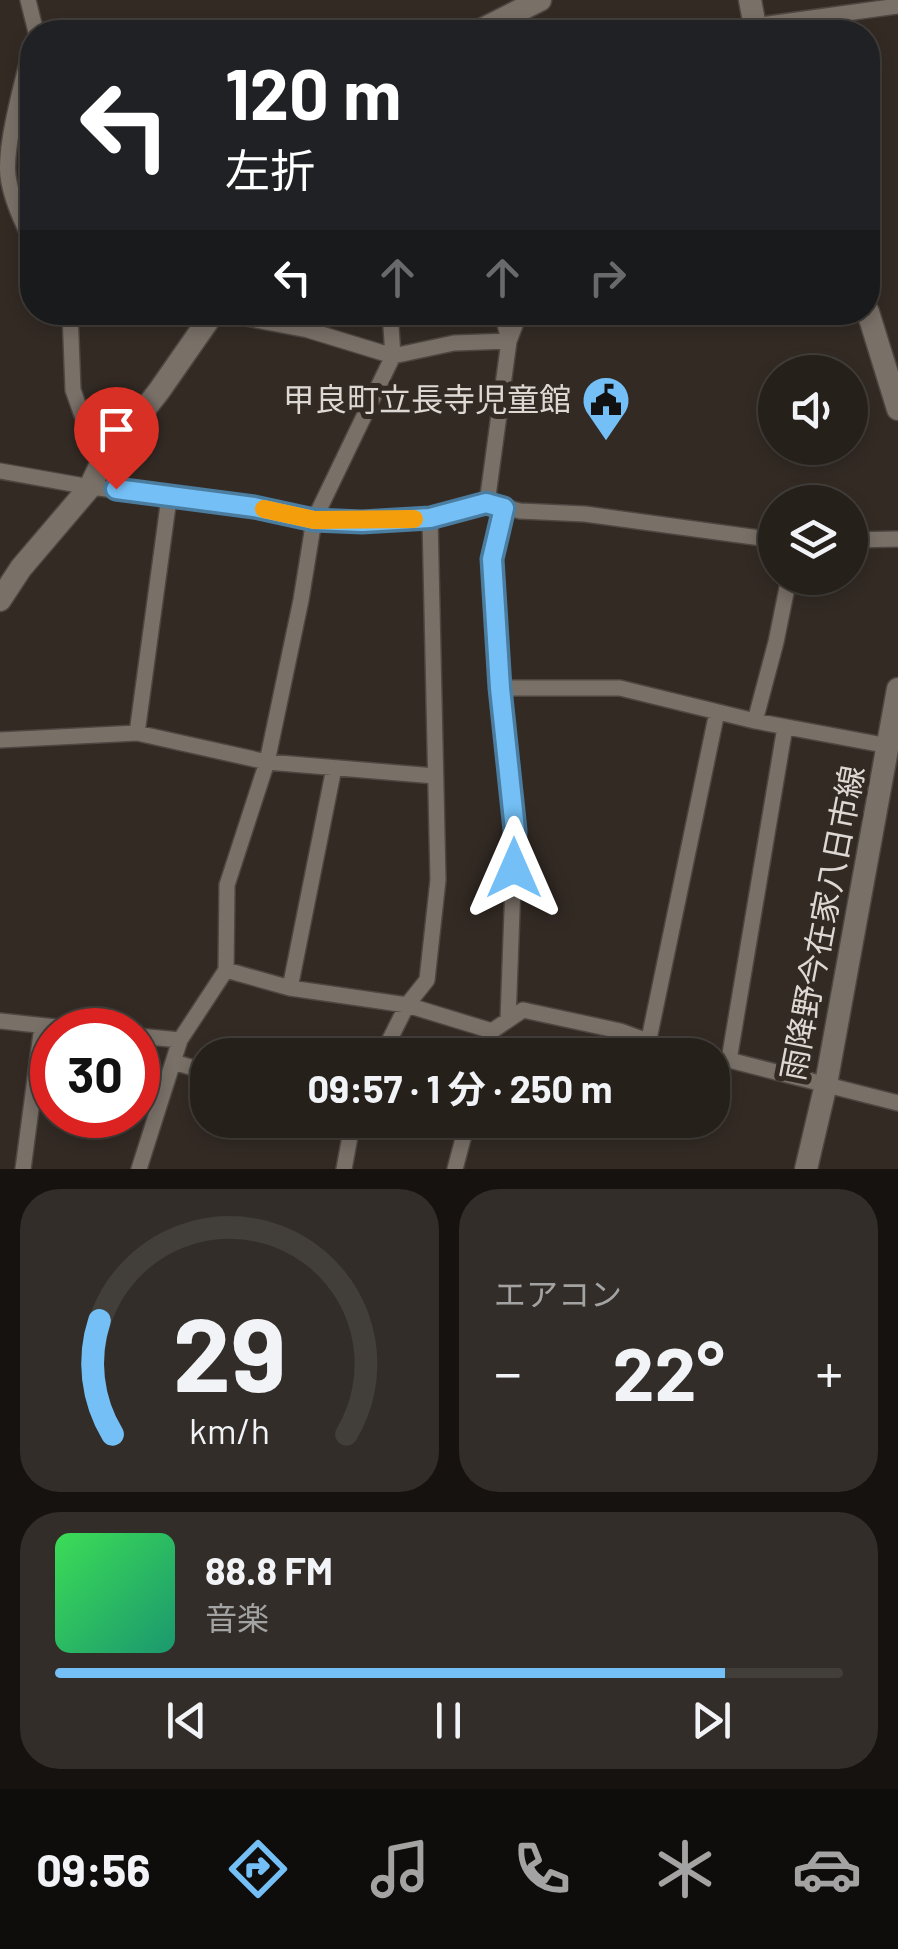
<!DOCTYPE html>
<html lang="ja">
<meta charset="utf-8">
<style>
:root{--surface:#26201b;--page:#322d28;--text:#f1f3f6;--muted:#a4a3a3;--line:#423e3a;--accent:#74c0f6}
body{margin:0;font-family:Barlow,"Noto Sans JP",sans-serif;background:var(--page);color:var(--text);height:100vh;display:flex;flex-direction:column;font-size:38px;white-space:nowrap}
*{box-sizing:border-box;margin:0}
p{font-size:32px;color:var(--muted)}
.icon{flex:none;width:55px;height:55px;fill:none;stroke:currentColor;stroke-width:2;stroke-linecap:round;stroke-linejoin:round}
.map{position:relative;height:1169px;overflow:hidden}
.side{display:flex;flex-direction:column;gap:20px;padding:20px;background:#15120f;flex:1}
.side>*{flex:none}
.top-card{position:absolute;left:20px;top:20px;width:860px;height:305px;border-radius:40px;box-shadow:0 5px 15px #0003,0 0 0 2px var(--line);background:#202124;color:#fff;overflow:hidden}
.controls{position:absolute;left:758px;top:355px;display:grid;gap:20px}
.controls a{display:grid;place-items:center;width:110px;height:110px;border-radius:50%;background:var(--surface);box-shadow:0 5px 15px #0003,0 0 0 2px var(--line);font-size:50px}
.speed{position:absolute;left:30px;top:1008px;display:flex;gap:20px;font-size:50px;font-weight:700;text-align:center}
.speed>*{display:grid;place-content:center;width:130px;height:130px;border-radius:50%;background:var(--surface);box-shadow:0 5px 15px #0003,0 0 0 2px var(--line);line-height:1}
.speed .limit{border:15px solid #d22;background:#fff;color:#111}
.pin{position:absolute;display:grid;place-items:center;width:85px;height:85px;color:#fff;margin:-102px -42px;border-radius:50% 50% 50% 0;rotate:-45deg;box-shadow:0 0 10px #0007}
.pin .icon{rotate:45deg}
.me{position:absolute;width:110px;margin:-55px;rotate:0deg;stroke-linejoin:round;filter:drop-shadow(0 0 8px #0008)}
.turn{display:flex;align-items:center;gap:35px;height:210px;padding:0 40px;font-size:45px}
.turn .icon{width:130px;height:130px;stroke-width:2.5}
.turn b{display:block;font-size:70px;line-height:85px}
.lanes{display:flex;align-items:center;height:95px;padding:0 40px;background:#0003;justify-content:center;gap:50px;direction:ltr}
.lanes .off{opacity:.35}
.big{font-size:75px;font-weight:700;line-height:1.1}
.side .widget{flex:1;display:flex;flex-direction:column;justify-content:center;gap:15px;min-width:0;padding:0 35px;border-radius:40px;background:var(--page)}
.side .dial{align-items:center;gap:0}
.dial svg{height:260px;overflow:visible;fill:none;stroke:var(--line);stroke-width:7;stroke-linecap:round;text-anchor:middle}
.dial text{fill:var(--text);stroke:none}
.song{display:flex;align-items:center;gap:30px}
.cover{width:120px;height:120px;border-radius:15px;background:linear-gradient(135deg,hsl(130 70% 55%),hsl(160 70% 35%))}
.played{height:10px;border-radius:5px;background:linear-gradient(90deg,var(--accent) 85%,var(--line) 85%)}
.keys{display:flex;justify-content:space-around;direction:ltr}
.heat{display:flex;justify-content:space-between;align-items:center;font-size:55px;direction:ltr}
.side .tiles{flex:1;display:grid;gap:20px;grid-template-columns:1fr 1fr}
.widget:last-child{grid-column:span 2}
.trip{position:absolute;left:190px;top:1038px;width:540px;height:100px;border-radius:40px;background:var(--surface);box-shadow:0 5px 15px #0003,0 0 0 2px var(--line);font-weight:700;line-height:100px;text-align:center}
.menu{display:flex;height:160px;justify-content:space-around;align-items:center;background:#0f0d0b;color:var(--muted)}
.menu .icon{width:70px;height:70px}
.menu .active{color:var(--accent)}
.menu b{font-size:45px;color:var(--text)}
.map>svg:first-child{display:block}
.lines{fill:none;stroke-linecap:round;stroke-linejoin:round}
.street-casing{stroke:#4d4641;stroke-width:18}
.secondary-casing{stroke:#4d4641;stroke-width:25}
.street{stroke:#797068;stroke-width:15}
.secondary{stroke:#797068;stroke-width:22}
.route-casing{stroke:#4b7da0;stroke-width:25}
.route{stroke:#74c0f6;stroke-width:18}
.slow{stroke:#f59e0b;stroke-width:18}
.labels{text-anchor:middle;stroke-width:10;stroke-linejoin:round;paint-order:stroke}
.poi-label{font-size:32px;fill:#ded8d4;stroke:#332a24;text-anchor:end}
.street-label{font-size:32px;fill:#ded8d4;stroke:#332a24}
</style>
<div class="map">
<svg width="898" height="1169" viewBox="0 0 898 1169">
<rect width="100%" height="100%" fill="#332a24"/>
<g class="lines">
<g class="street-casing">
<path id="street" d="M28,0l8,32
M709,32l189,-26
M32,44c-8,32 -28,102 -24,132 3,23 14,46 24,66
M70,312l3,78 27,76
M215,312l93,18 85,26 61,-13 55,-2 11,-29
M0,471l90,16 164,20 60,13 48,2 68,-4 57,-15 33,8 65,3 190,26
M487,503l22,-162 -7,-29
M850,540l48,-1
M500,688l-8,-129 12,-51
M755,721l21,-79 13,-64
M137,733l32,-235
M0,740l137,-7 130,29 168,14
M226,970l64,18 117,17 85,26
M290,988l44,-220
M508,1020l7,-190 -15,-142h120l135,33 134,25
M0,1021l84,9
M138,1036l42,4
M649,1039l68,-327
M382,1055l25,-50 20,-25 11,-100 -8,-362
M485,1055l7,-24 31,-21 97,21 66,24
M729,1060l56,-333
M712,1061l17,-1 169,43
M173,1062l35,10
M23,1169l19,-143
M139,1169l41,-129 46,-70 1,-85 40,-123 34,-162 13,-80 79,-164 -3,-44
M344,1169l9,-49
M455,1169l13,-49"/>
</g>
<g class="secondary-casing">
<path id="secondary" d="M750,0l6,32
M477,32l63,-32
M868,312l30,97
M0,600l21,-32 69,-81 10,-21 59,-75 55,-79
M806,1169l20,-85 72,-395"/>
</g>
<use href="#street" class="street"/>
<use href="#secondary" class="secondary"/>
</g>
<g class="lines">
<g class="route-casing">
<path id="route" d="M116,489l138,18 60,13 48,2 68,-4 56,-15 18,5 -12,51 8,129 15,142 -1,38"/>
</g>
<use href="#route" class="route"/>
<path class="slow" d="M264,509l50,11 100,-1"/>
</g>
<defs>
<g id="civic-pin" transform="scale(2.5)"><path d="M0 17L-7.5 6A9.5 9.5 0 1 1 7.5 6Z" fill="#74c0f6" stroke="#332a24"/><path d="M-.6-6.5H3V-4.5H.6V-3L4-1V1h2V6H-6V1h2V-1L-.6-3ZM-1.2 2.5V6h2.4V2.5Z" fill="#111"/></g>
</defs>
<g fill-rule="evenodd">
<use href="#civic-pin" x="606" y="400"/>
</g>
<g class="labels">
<g class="poi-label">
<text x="571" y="411">甲良町立長寺児童館</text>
</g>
<g class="street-label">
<text transform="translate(823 923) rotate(-79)" y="11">雨降野今在家八日市線</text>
</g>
</g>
</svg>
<div class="controls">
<a><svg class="icon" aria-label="sound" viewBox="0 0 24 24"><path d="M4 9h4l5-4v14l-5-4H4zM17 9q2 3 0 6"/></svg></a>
<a><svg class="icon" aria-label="layers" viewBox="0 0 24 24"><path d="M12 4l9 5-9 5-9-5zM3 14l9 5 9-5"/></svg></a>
</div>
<div class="speed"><div class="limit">30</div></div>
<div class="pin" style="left:116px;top:489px;background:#d93025"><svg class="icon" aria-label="arrive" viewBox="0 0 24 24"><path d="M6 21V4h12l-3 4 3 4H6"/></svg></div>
<svg class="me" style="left:514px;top:868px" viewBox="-20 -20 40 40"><path d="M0-17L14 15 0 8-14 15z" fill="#74c0f6" stroke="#fff" stroke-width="4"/></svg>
<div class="trip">09:57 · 1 分 · 250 m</div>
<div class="top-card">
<div class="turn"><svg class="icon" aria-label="left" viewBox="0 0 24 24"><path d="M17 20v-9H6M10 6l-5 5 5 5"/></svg><div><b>120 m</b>左折</div></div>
<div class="lanes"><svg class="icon" aria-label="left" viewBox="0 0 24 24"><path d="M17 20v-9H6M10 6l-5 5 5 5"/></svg><svg class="icon off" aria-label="ahead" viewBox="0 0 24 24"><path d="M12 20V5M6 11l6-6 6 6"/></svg><svg class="icon off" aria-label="ahead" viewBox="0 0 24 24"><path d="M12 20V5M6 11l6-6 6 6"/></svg><svg class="icon off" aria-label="right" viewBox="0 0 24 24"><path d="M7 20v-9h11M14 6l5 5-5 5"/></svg></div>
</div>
</div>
<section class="side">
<div class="tiles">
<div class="widget dial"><svg viewBox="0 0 100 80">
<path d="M14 69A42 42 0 1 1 86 69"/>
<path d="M14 69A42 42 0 0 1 10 34" stroke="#74c0f6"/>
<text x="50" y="56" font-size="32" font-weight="700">29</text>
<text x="50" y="72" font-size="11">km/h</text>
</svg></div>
<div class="widget"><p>エアコン</p>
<div class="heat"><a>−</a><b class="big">22°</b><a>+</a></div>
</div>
<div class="widget">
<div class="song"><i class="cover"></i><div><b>88.8 FM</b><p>音楽</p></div></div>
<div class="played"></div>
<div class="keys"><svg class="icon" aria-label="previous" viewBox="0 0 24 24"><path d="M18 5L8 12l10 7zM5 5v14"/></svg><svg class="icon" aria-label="pause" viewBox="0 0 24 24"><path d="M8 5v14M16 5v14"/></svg><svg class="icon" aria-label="next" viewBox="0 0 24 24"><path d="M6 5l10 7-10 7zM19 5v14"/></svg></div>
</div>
</div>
</section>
<nav class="menu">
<b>09:56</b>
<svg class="icon active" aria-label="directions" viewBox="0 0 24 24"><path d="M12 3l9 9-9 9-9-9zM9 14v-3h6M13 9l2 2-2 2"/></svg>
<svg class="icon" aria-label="music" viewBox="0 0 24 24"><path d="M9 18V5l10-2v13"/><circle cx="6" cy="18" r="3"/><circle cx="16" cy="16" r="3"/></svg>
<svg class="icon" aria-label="phone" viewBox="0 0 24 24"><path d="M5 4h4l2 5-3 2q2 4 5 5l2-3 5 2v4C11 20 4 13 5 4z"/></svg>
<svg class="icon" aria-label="climate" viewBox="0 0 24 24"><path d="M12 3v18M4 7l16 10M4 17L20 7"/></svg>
<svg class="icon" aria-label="car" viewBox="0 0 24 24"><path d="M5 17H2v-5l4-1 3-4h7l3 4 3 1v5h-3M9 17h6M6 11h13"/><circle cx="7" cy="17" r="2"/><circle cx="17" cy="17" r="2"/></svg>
</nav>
